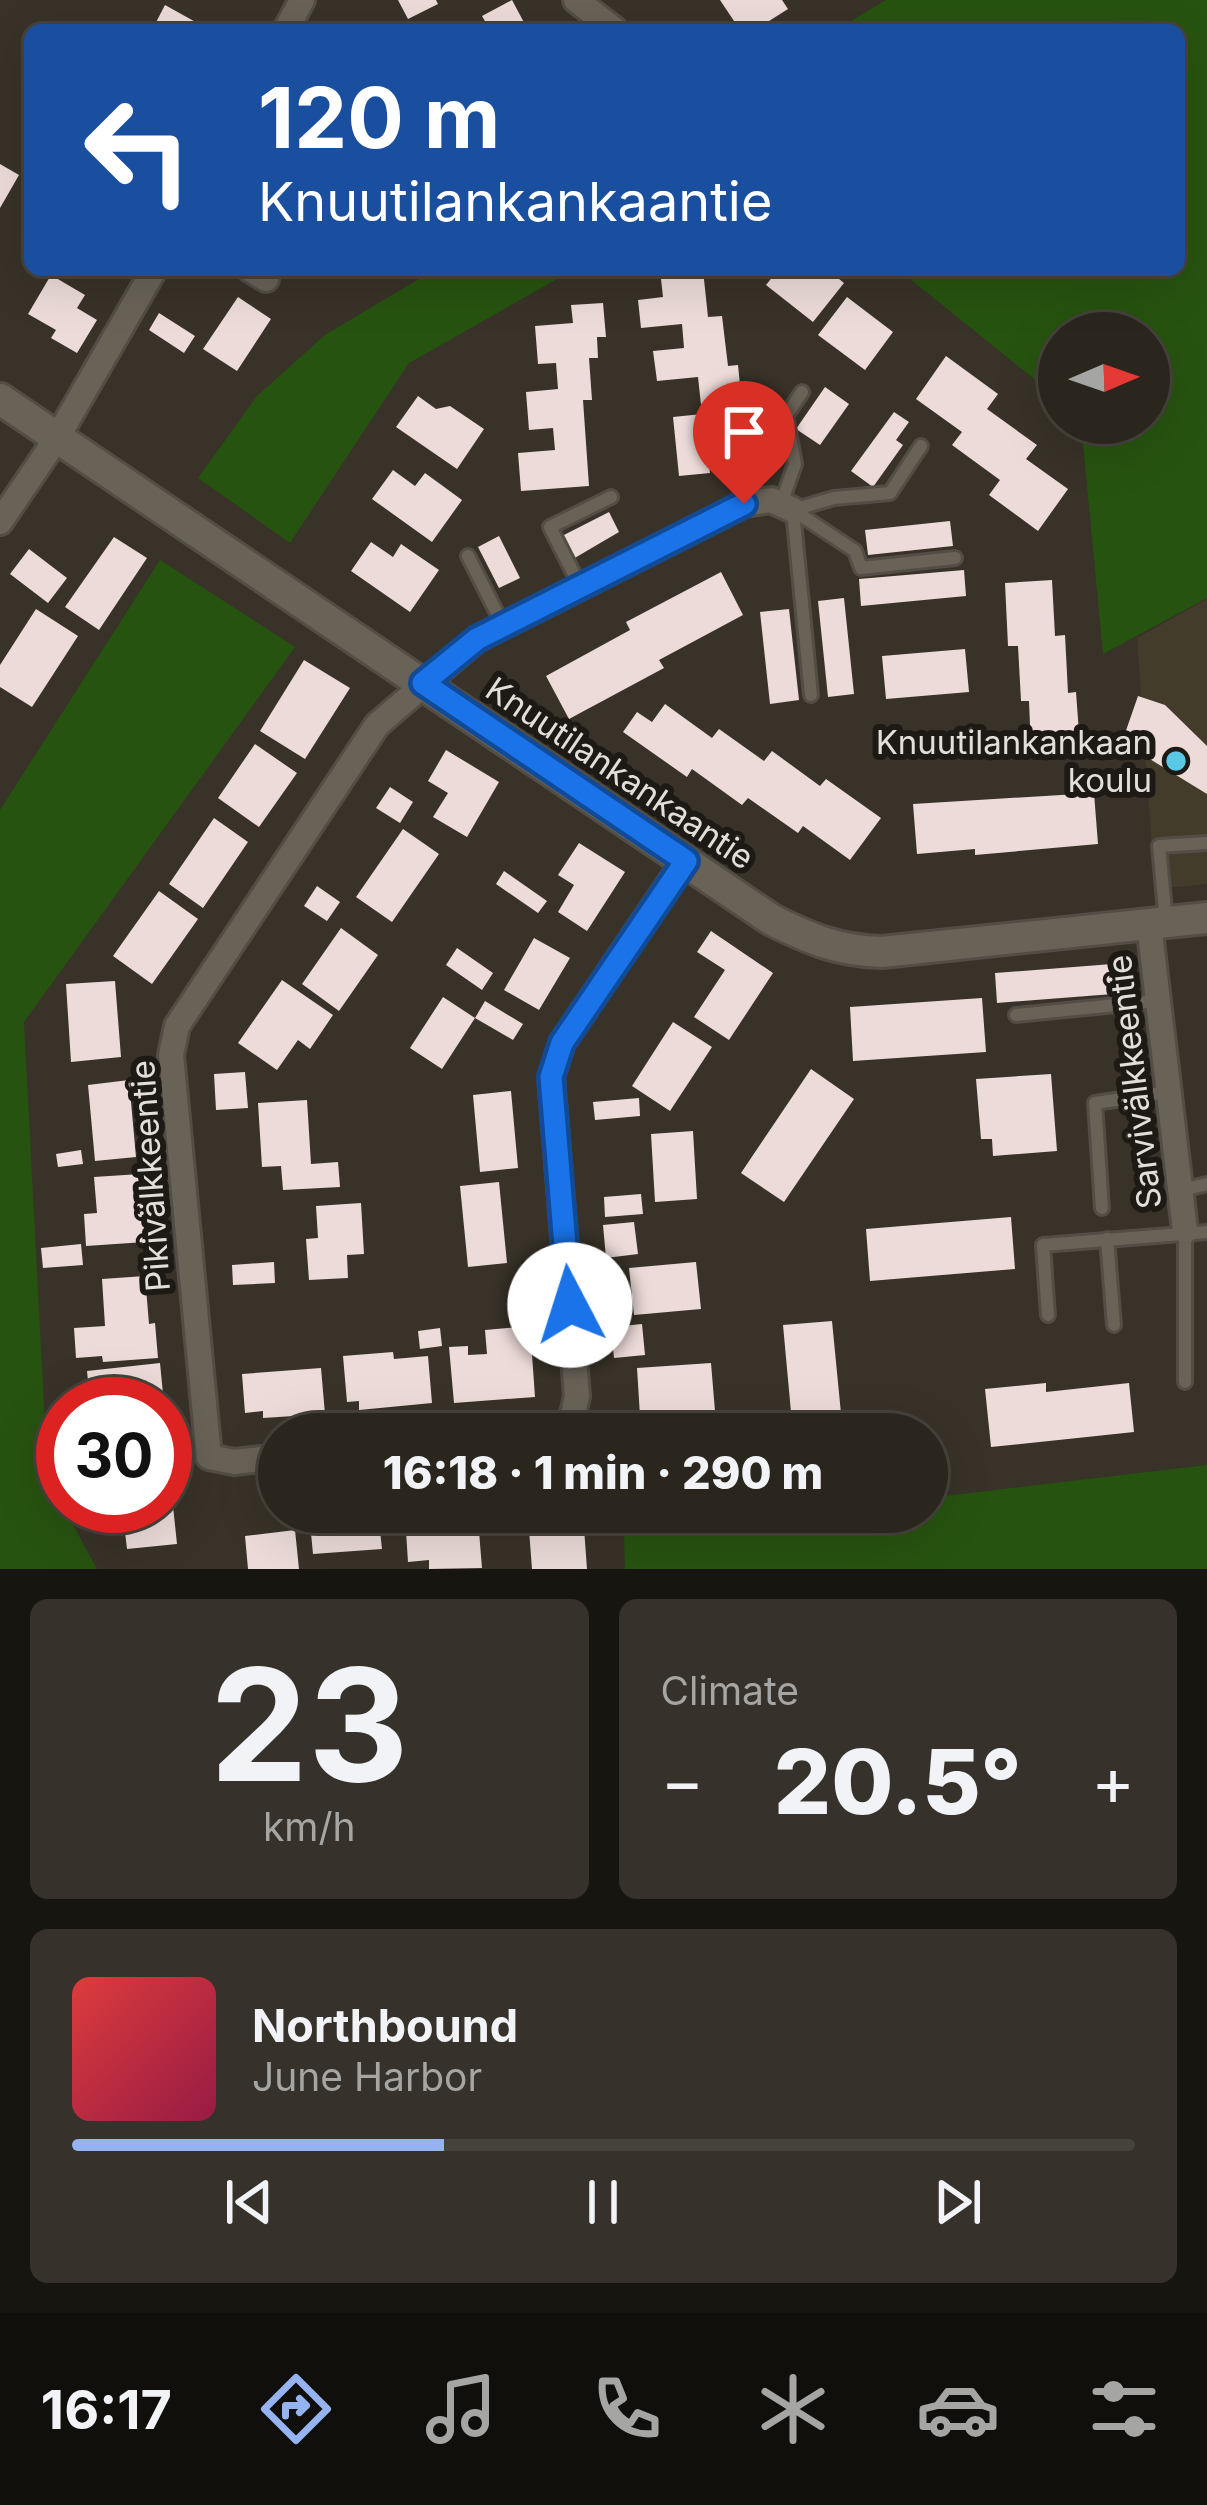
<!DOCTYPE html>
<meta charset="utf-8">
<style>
:root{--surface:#2a261e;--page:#36322b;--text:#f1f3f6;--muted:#a5a5a4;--line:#46433c;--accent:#95b2f1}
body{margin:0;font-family:Inter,sans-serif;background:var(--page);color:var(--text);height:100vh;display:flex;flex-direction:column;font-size:45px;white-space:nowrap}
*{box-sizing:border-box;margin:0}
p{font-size:39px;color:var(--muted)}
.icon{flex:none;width:66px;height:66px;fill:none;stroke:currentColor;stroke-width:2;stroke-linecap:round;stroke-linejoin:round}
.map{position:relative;height:1569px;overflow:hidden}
.details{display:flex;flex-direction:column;gap:30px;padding:30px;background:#171510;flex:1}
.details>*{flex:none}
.top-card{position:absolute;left:24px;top:24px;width:1161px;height:252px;border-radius:18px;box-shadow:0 12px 48px #0002,0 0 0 3px var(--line);background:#1a4fa0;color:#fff;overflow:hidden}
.needle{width:78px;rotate:88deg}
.controls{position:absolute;left:1038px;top:312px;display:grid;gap:24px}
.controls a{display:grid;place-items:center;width:132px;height:132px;border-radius:50%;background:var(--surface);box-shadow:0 12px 48px #0002,0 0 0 3px var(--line);font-size:60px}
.speed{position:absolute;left:36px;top:1377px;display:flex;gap:24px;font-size:60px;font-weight:700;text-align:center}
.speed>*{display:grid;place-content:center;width:156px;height:156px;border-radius:50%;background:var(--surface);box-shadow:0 12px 48px #0002,0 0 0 3px var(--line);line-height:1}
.speed .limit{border:18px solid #d22;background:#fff;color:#111}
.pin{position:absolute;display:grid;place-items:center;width:102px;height:102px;color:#fff;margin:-123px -51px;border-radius:50% 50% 50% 0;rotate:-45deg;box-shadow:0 0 12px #0007}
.pin .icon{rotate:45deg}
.me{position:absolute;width:132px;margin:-66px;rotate:355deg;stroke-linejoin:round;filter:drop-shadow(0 0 9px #0008)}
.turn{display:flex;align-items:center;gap:42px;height:252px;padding:0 36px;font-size:54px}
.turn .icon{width:156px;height:156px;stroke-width:2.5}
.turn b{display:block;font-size:84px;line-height:102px}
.big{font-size:90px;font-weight:800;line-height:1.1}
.details .widget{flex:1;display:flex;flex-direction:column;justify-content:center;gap:18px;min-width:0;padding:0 42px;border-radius:18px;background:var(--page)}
.details .dial{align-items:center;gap:0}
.dial b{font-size:156px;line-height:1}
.song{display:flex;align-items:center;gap:36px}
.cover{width:144px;height:144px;border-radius:18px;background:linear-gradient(135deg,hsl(0 70% 55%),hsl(340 70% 35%))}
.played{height:12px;border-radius:6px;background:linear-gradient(90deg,var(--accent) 35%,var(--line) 35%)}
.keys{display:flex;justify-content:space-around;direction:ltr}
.heat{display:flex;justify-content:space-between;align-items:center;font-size:66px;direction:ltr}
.details .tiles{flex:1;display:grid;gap:30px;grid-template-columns:1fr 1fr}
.widget:last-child{grid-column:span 2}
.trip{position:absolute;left:258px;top:1413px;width:690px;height:120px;border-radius:60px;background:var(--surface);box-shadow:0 12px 48px #0002,0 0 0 3px var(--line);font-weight:800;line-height:120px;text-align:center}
.tab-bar{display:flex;height:192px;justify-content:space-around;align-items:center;background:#110f0c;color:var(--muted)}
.tab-bar .icon{width:84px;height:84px}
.tab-bar .on{color:var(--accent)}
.tab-bar b{font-size:54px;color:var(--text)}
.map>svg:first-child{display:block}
.built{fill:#443c2b}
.green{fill:#275310}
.building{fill:#ecdbd9}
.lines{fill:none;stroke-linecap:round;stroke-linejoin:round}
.lane-casing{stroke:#524d45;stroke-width:18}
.street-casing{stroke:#524d45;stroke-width:30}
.secondary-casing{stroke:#524d45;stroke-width:36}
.lane{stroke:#686257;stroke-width:12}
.street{stroke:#686257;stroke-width:24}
.secondary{stroke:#686257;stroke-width:30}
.route-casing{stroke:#114b97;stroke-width:30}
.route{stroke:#1a73e8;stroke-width:21}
.poi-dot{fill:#59c8e4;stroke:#1d1a16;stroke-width:4.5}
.labels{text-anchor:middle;stroke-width:12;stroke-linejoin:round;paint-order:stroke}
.poi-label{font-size:33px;fill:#e2dfd8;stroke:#1d1a16;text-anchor:end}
.street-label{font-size:33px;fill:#e2dfd8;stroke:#1d1a16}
</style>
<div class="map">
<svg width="1207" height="1569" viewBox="0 0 1207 1569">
<rect width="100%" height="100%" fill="#383228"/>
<path class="built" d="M1207,599v285l-52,5 -18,-251z"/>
<path class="green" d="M886,0h321v598l-104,56 -22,-231h68v-90h-90v66l-160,-129h280v-240h-343z
M434,270h139l-164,93 -119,180 -92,-65 59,-82 68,-61z
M160,560l135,87 -271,375 23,442 16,42 34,63h-97v-759z
M1207,1465v104h-582l-1,-36 183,-21h120v-14z"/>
<path class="building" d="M398,0h38l2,4 -30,15z
M512,0l16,30h-38l-8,-14z
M720,0h62l6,9 -33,21h-15z
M165,5l45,25h-58z
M0,164l19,11 -19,33z
M660,270h43l5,47 14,-1 6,50 10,-1 6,60 -39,4 5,44 -31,3 -6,-59 29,-3 -4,-37 -41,4 -4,-30 31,-3 -2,-24 -41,4 -3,-28 25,-3z
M778,270h50l16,13 -31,39 -47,-37z
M51,275l34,20 -8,13 20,12 -20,33 -26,-15 5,-8 -28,-16z
M238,297l33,22 -34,52 -34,-22z
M847,297l46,35 -28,38 -47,-35z
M603,303l3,34h-9l1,21h-9l3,42h-9l6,86 -68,5 -3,-38 37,-3 -2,-22 -24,2 -3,-38 32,-3 -2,-26 -18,1 -3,-38 38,-3 -2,-18z
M159,313l36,23 -11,17 -35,-23z
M946,356l52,38 -11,15 50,36 -11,14 42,30 -30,42 -49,-36 11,-15 -48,-35 10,-13 -46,-33z
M825,387l24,17 -29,41 -24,-16z
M418,396l18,13 14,-3 34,23 -27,40 -61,-42z
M894,412l15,10 -13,18 7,5 -30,42 -22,-16z
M393,470l22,16 10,-13 37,27 -30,42 -60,-43z
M609,512l10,20 -46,27 -11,-23z
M950,521l3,25 -85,9 -3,-25z
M499,536l21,42 -21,10 -21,-41z
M114,537l33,21 -48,72 -34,-23z
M371,542l22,15 8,-13 38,26 -29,42 -59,-41z
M29,549l38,29 -19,25 -38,-29z
M964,570l2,26 -105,10 -2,-27z
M721,572l22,43 -84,45 5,8 -95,51 -23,-43 84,-46 -4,-8z
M1052,580l3,56 10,-1 3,58 8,-1 4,54 -49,3 -2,-48h-8l-3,-55h-10l-3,-63z
M844,598l10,96 -26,3 -10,-96z
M36,609l42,27 -46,71 -32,-20v-22z
M789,609l10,91 -29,4 -10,-92z
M965,649l4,43 -83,7 -4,-43z
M304,660l46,28 -45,71 -45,-28z
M1138,696l27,9 42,41v48l-85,-52z
M665,704l47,34 7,-9 45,32 8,-10 48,35 6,-7 55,39 -31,42 -47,-34 -5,7 -50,-35 -6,7 -50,-36 -5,8 -64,-45 14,-20 15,10z
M255,744l42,29 -38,54 -41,-29z
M446,750l53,32 -32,55 -34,-20 15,-24 -20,-12z
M390,787l23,15 -13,21 -24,-15z
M1094,793l4,51 -123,11v-6l-58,5 -4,-50z
M214,818l34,24 -45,66 -34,-24z
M403,829l36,25 -47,68 -36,-25z
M579,843l46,29 -38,59 -29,-19 16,-27 -16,-10z
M504,871l43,30 -9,12 -42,-29z
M317,886l23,16 -13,19 -23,-15z
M159,891l39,28 -46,65 -39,-28z
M341,928l37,27 -39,56 -37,-27z
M711,931l62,42 -44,67 -35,-23 31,-47 -28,-18z
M534,938l36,20 -31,52 -35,-20z
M457,948l36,25 -11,17 -36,-25z
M1112,964l1,30 -116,9 -2,-30z
M282,980l51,35 -23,34 -12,-9 -21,30 -39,-27z
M115,981l6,76 -50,5 -5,-78z
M443,997l32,21 -33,51 -32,-21z
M982,998l4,54 -133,9 -3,-54z
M485,1001l38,23 -10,16 -38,-22z
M673,1022l39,25 -42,64 -38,-25z
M811,1069l43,30 -70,103 -43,-29z
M245,1072l3,36 -32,2 -2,-36z
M1051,1074l6,77 -64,5 -1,-17h-11l-5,-60z
M129,1080l7,77 -41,4 -7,-76z
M511,1091l7,77 -38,4 -7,-77z
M639,1098l1,18 -45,4 -2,-18z
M307,1100l4,64 27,-2 2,25 -57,3 -2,-24 -19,1 -4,-64z
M693,1131l4,68 -42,3 -4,-68z
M81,1150l2,14 -25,3 -2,-13z
M140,1174l5,68 -59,4 -2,-32 13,-1 -3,-36z
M499,1182l8,81 -39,4 -8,-81z
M641,1194l2,20 -38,3 -1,-20z
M361,1203l3,51 -17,1 1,23 -39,2 -3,-41 12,-1 -2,-32z
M1011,1217l4,52 -145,12 -4,-52z
M634,1222l4,32 -32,4 -3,-33z
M81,1244l2,21 -40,3 -2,-20z
M274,1262l1,21 -42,2 -1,-20z
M696,1262l5,47 -67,6 -5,-47z
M145,1276l4,48 6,-1 3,35 -55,4 -1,-6 -26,2 -2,-30 31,-2 -3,-47z
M832,1321l11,113h-50l-10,-109z
M642,1324l3,31 -31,3 -3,-31z
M530,1326l5,71 -81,6 -5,-56 19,-1v9l19,-1 -2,-24z
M440,1328l2,18 -22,3 -2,-18z
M393,1352l1,7 34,-3 4,47 -73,7v-9l-12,1 -4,-46z
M160,1363l4,41h-43l-2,-16 -30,3 -2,-20z
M711,1363l4,48 -75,5 -3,-48z
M321,1368l4,46 -62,4v-7l-18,2 -3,-39z
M1046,1383v9l83,-9 5,49 -143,15 -6,-58z
M651,1419l1,15h-30v-13z
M171,1487l6,57 -50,5 -5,-43h43v-18z
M309,1512h69l4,37 -69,5z
M583,1514l4,55h-55l-3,-39 11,-1v-12z
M422,1515l1,7 55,-3 4,49 -53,1v-9l-21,2 -3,-46z
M295,1530l4,39h-51l-3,-33z"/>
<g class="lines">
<g class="lane-casing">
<path id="lane" d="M739,438l5,65
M781,504l14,-40 -9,-48 16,-24
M793,510l62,41 6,17 94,-10
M793,510l41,-12 56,-5 31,-47
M793,511l18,184
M468,556l35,69
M580,586l-30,-59 61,-30
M1166,922l-7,-76 48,-3
M1016,1015l141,-14
M1181,1190l26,-6
M1102,1208l-7,-105 74,-11
M1185,1231v151
M1107,1239l7,86
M1048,1315l-5,-70 164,-13"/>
</g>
<g class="street-casing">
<path id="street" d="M576,0l39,30
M286,30l16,-30
M251,270l15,9
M0,522l57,-84 97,-168
M1149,924l36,307
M516,1434l36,-4 20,-11 5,-23 -26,-319 11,-34 123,-182
M279,1457l-45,5 -25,-5 -38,-402 6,-29 200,-301 100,-86 267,-135 27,-4 22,10"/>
</g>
<g class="secondary-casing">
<path id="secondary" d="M0,399l772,521c38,19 67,31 110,32l325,-34"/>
</g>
<use href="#lane" class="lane"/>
<use href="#street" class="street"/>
<use href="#secondary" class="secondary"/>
</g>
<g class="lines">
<g class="route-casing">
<path id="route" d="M570,1305l-19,-228 11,-34 124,-182 -263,-178 54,-44 267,-135"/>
</g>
<use href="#route" class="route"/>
</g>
<circle class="poi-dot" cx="1176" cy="761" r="12"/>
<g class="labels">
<g class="poi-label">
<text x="1152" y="754">Knuutilankankaan<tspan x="1152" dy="38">koulu</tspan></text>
</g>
<g class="street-label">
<text transform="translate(620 773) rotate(34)" y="12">Knuutilankankaantie</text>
<text transform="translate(1134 1082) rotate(-97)" y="12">Sarvivälkkeentie</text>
<text transform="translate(150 1176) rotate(-94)" y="12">Pikivälkkeentie</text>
</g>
</g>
</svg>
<div class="controls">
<a><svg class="needle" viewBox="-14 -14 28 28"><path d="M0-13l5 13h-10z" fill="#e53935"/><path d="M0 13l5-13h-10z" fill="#a5a5a4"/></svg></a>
</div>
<div class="speed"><div class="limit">30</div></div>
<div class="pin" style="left:744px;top:504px;background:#d93025"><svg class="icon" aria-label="arrive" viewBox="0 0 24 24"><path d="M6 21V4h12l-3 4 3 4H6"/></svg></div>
<svg class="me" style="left:570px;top:1305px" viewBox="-20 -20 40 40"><circle r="19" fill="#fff"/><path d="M0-13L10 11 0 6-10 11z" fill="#1a73e8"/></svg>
<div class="trip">16:18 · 1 min · 290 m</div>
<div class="top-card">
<div class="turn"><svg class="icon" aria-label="left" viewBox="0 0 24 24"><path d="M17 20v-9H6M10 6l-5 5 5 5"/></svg><div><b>120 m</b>Knuutilankankaantie</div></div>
</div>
</div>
<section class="details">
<div class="tiles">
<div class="widget dial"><b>23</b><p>km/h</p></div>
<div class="widget"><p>Climate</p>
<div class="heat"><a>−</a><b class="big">20.5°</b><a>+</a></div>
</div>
<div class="widget">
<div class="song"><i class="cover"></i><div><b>Northbound</b><p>June Harbor</p></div></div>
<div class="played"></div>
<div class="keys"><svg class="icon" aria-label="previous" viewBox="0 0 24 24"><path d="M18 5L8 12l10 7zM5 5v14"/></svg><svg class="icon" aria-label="pause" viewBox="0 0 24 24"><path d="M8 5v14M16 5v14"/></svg><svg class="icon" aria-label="next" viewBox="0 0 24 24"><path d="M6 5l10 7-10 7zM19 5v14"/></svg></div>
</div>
</div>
</section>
<nav class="tab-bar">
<b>16:17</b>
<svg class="icon on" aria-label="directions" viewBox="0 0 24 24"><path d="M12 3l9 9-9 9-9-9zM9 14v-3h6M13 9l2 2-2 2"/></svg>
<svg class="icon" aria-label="music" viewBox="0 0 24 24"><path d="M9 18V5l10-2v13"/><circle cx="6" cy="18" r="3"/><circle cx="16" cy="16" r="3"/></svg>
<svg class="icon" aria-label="phone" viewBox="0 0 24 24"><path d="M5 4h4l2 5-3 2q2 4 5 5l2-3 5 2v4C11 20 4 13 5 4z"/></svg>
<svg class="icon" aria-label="climate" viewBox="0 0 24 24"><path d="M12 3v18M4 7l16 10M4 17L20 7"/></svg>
<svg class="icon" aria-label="car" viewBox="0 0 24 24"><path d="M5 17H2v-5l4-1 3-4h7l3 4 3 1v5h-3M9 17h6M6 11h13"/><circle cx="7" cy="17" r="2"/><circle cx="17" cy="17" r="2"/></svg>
<svg class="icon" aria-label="filters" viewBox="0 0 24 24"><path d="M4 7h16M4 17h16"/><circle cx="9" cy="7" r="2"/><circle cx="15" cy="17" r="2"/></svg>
</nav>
